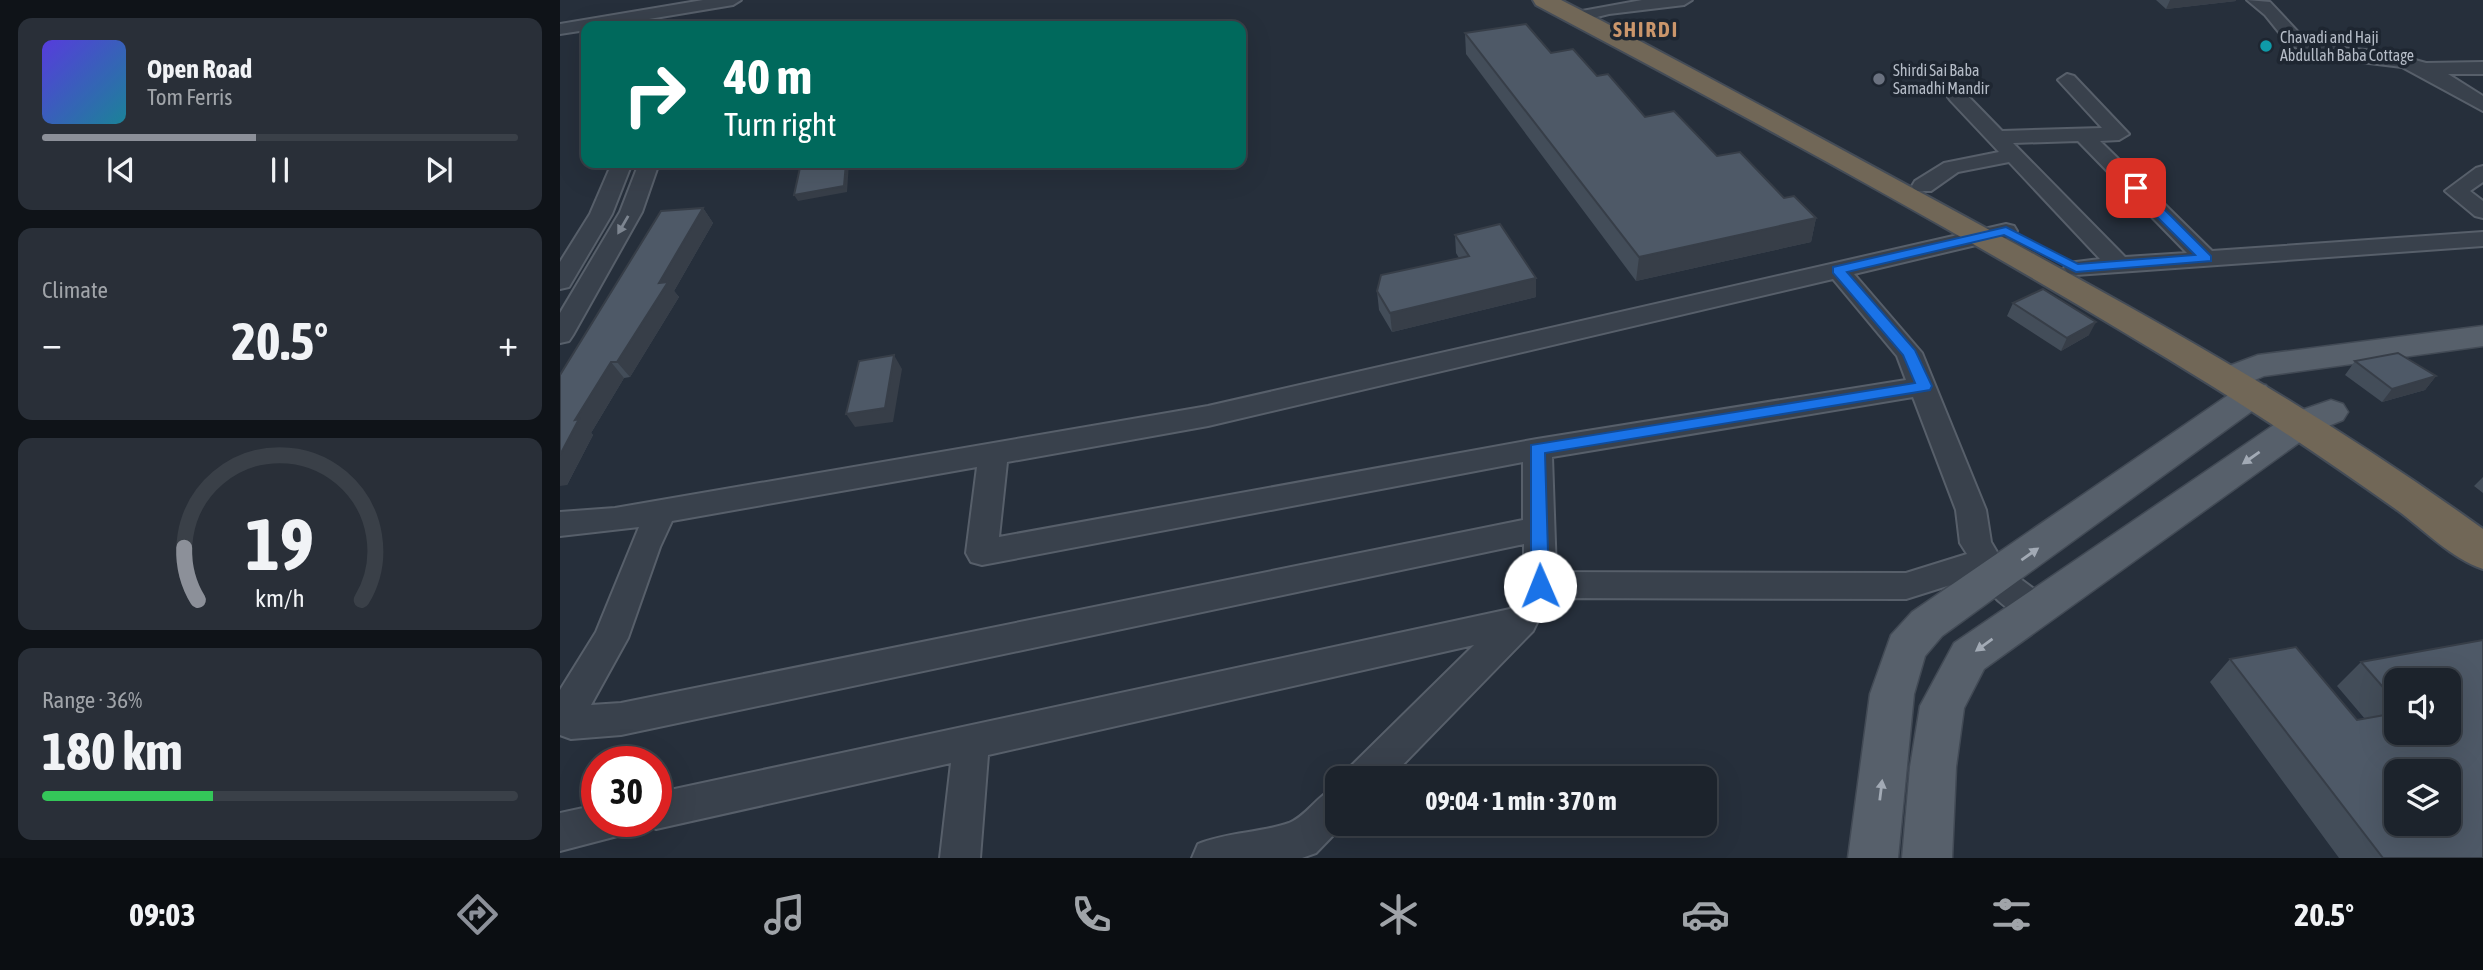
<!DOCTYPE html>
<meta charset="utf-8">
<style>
:root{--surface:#1c232c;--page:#292f38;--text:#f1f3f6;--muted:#a0a4a9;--line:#3a4048;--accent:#8c9099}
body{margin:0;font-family:"Asap Condensed",sans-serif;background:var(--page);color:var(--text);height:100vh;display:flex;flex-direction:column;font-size:26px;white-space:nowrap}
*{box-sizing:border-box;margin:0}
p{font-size:23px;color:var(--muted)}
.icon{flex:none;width:38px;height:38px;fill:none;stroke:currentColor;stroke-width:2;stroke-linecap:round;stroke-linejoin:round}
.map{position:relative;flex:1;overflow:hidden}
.panel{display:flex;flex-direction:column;gap:18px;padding:18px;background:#0f1318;width:560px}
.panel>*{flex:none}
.top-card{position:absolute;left:21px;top:21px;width:665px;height:147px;border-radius:14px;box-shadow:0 7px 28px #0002,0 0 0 2px var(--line);background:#00695c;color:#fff;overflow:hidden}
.buttons{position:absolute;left:1824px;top:668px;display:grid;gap:14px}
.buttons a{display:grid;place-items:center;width:77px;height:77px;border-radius:14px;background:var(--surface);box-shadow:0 7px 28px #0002,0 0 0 2px var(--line);font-size:35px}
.speed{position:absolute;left:21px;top:746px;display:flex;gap:14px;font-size:35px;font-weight:700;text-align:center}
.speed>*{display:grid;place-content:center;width:91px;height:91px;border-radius:50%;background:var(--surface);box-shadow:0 7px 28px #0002,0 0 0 2px var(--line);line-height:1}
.speed .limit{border:10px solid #d22;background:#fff;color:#111}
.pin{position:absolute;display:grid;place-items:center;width:60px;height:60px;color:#fff;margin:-30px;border-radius:14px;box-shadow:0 4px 10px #0006}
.me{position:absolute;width:77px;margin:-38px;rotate:359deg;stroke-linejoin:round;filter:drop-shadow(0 0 5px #0008)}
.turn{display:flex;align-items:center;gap:24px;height:147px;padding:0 28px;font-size:32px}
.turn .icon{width:91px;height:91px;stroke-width:2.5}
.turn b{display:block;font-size:49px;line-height:60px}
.big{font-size:52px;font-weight:700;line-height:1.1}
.panel .tile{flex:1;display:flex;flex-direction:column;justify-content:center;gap:10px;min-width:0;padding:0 24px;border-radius:14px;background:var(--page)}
.panel .dial{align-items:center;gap:0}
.dial svg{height:182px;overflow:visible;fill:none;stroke:var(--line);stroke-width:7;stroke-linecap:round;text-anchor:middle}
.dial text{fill:var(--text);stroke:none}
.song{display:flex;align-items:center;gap:21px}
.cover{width:84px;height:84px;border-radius:10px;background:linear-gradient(135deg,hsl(250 70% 55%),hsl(190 70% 35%))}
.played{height:7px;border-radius:4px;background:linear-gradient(90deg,var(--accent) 45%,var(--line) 45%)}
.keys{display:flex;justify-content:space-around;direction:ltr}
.heat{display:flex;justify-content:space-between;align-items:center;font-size:38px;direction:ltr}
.charge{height:10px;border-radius:5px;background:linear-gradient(90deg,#34c759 36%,var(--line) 0)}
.trip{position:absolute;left:765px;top:766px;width:392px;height:70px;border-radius:14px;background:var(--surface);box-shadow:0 7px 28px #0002,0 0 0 2px var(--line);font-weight:700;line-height:70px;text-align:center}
.tabs{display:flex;height:112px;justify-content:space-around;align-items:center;background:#0b0e12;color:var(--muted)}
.tabs .icon{width:49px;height:49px}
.tabs .current{color:var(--accent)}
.tabs b{font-size:32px;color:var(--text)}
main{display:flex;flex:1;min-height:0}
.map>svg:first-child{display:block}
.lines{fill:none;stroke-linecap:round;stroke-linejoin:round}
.minor-casing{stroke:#575f6a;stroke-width:4}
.major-casing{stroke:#424a55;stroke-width:3}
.highway-casing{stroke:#444c57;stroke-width:4}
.minor{fill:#39414c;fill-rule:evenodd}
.major{fill:#57606b;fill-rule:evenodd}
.highway{fill:#716757;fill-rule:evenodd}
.wall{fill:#434d59;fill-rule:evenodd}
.shaded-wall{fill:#373e48}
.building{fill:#4e5967;stroke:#373e48;stroke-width:2;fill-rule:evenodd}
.oneway{fill:#7d8590}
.oneway2{fill:#a2aab5}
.route{fill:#1a73e8;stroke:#114b97;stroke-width:2}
.culture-dot{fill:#0f9aa8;stroke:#1e2631;stroke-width:2.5}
.worship-dot{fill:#6b7280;stroke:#1e2631;stroke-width:2.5}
.labels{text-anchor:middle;stroke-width:7;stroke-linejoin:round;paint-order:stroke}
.far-poi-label{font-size:16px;fill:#b5bcc7;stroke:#1e2631;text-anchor:start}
.far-district-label{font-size:21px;font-weight:bold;letter-spacing:2px;fill:#cb966b;stroke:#1e2631}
</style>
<main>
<section class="panel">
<div class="tile">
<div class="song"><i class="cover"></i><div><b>Open Road</b><p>Tom Ferris</p></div></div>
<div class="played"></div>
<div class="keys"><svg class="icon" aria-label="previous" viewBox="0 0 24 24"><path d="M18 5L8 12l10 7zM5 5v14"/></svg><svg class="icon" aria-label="pause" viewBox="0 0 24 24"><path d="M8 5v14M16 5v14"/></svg><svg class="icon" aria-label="next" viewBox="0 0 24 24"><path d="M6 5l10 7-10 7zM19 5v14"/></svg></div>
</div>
<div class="tile"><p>Climate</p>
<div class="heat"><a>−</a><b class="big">20.5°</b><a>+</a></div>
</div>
<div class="tile dial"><svg viewBox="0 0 100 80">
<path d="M14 69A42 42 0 1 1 86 69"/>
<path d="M14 69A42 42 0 0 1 8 46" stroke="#8c9099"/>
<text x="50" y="56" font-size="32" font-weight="700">19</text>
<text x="50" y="72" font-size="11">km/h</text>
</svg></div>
<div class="tile"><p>Range · 36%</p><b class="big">180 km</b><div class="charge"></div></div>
</section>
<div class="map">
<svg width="1923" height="858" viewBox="0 0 1923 858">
<rect width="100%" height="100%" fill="#262f3b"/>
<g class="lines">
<g class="minor-casing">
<path id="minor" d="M143,0h38l-8,5 -126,21h-21v4l-26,4v-10z
M1082,0h50l-8,5 -75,9 -32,8 -9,-5 3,-4z
M1687,0l23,2 29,31 23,13 64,6 40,11 57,-1v12h-35l35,22v15l-81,-44 -74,-9 -28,-8 -14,-9 -21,-26z
M1507,74l7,2 55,58 -10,6 -19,1 112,110 271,-19v14l-407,29 -8,-2 -4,-5 4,-5 32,-4 -91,-97 -51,10 -27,19h-16l-3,-5 3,-5 29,-18 55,-11 -48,-51 -3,-4 3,-4h14l37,38 100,-3 -44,-48zM1518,141l109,112 -62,4 -112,-114z
M52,163h20l-20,51 -43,73 -9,2v-27l30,-48z
M79,163h20l-17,49 -69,123 -4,6 -9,2v-30l60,-101z
M1923,166v16l-13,9 13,10v17l-8,-2 -30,-25 31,-23z
M1446,224l8,2 3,5 -3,5 -160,38 68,79 64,157 5,32 16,27 39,29 4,10 -4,10c-25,8 -56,-21 -67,-42l-73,23 -357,-1 -16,33 -144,148h-45l6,-12 124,-122 -486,110 -8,103h-40l11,-95 -295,66 -15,-8h15v-28l854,-184 14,-25v-40l-903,191 -50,4 -11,-4v-45l36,-58 43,-105 -79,9v-24l55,-4 593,-102zM1273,279l64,77 9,24 -369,59 -538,98 8,-75 201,-36zM1353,397l43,113 4,33 7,11 -61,19 -350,-1 -4,-115zM963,462v58l-902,183 -30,2 37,-67 32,-91 12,-26 305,-54 -11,86 5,9 11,3z
M777,787v37h7l-28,29 -14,5h-110l6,-14c29,-12 62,-11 91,-21 18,-7 29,-29 48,-36z
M37,805v16h33l-5,13 -65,17v-38z"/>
</g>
<g class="major-casing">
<path id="major" d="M1923,326v20l-219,30 -16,7 18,2 5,8 -5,8 -324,235 -17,20 -11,38 -16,164h-50l22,-164 21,-59 21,-23 328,-225 -10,2 -12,-3 -5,-8 5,-8 40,-15z
M1771,400l12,4 5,8 -5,8 -29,12 -330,237 -20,39 -8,59 -4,91h-50l8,-91 10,-61 34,-63 336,-229z"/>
</g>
<g class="highway-casing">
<path id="highway" d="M973,0h28l43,22c131,69 261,140 391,211 168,91 333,184 488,296v40c-32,-11 -59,-39 -86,-59 -61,-43 -122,-85 -185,-124 -219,-136 -448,-260 -676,-381z"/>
</g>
<use href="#minor" class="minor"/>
<use href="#major" class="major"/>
<use href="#highway" class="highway"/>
</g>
<path class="wall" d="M1596,0h80v1l-70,8z
M905,33l86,20 94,64 72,39 99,62 -5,24 -175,39 -170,-227z
M143,208l10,15 -39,68 5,6 -49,80 -6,1 -33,55 2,2 -26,50 -7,-110z
M895,235l81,43v19l-144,35 -13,-22 -2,-19 82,-33 -3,-5z
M1453,303l76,32 -28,16 -54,-35z
M1795,361l81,15 -11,14 -43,12 -37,-27z
M1923,477v16l-9,-7z
M1923,640v218h-144l-129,-176 20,-23 127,61 8,-1 -28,-33 24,-24zM1836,681l52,52h-52z"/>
<path class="shaded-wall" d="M1610,0h66v1l-70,8z
M286,163h3l-2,29 -49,9 -4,-6z
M143,208l10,15 -39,68 5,6 -49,80 -13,-15 42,-79z
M1256,218l-5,24 -175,39 3,-24z
M976,278v19l-144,35 -2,-19z
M1536,322l-7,13 -28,16 6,-13z
M334,355l8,14 -9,53 -38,5 -9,-13z
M51,362l13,16 -33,55 2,2 -26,50 -7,1v-31l15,-35z
M1876,376l-11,14 -43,12 10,-13z"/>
<path class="building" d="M395,24l-1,2h-20z
M966,24l25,29 22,-4 24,27 11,-2 37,43 29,-6 43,45 23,-4 44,46 10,-2 22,22 -177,39 -174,-224z
M241,163h45l-2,23 -50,9z
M143,208l-44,75 9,-1 -51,80h-6l-36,58 4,-1 -19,36v-80l101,-164z
M940,224l36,54 -146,35 -13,-22 4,-16 88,-19 -14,-21z
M1483,289l53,33 -29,16 -54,-35z
M1838,353l38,23 -44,13 -37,-28z
M334,355l-9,53 -39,6 13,-53z
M1923,640v218h-100l-153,-199 66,-12 61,73 39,-7v20h52v-52h-52v21l-35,-40zM1836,772h52v52h-52z"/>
<defs><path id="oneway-solid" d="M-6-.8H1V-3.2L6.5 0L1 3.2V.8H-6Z" transform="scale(1.75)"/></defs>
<use class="oneway" href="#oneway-solid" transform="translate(63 225) rotate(120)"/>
<g class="oneway2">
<use href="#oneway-solid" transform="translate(1691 458) rotate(145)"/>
<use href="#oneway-solid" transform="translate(1470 554) rotate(-35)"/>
<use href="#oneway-solid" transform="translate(1424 645) rotate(144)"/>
<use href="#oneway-solid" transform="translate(1321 790) rotate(-83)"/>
</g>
<path class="route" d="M1571,185h9l71,71v5l-135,11 -72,-37 -157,37 68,78 17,36 -2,4 -385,63 4,133 -2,5h-13l-3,-5v-141l384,-62 -12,-28 -70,-82v-6l173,-40 72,37 117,-9 -64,-64z"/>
<circle class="culture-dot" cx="1706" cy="46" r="7"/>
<circle class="worship-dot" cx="1319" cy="79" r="7"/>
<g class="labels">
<g class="far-poi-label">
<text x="1720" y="43">Chavadi and Haji<tspan x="1720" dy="18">Abdullah Baba Cottage</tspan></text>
<text x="1333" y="76">Shirdi Sai Baba<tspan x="1333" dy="18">Samadhi Mandir</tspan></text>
</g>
<g class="far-district-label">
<text x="1086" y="37">SHIRDI</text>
</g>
</g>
</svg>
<div class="buttons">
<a><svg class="icon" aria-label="sound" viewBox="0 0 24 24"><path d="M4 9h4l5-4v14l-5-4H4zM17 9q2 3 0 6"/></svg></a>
<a><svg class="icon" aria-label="layers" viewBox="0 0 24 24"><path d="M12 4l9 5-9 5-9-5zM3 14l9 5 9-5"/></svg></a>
</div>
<div class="speed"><div class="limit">30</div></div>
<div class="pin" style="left:1576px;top:188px;background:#d93025"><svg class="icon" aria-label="arrive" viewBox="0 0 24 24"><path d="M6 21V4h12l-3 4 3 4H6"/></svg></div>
<svg class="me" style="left:980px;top:586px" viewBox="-20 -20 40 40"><circle r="19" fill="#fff"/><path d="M0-13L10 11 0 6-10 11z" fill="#1a73e8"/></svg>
<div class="trip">09:04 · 1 min · 370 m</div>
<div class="top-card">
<div class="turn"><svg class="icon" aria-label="right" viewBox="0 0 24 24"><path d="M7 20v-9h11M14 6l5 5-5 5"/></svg><div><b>40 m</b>Turn right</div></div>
</div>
</div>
</main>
<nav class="tabs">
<b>09:03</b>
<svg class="icon current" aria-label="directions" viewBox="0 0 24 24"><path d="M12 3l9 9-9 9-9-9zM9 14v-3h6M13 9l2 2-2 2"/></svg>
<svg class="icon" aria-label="music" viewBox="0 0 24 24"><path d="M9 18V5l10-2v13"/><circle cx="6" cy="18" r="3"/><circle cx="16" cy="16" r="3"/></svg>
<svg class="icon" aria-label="phone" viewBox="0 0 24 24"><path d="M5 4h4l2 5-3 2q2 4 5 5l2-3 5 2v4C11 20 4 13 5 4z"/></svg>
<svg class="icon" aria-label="climate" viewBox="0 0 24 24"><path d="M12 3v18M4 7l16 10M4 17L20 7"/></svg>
<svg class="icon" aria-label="car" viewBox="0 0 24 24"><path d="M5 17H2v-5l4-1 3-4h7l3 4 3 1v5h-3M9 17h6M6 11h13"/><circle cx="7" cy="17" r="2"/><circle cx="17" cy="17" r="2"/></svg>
<svg class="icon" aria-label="filters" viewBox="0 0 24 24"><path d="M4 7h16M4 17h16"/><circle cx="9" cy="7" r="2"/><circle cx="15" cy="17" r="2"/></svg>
<b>20.5°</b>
</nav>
